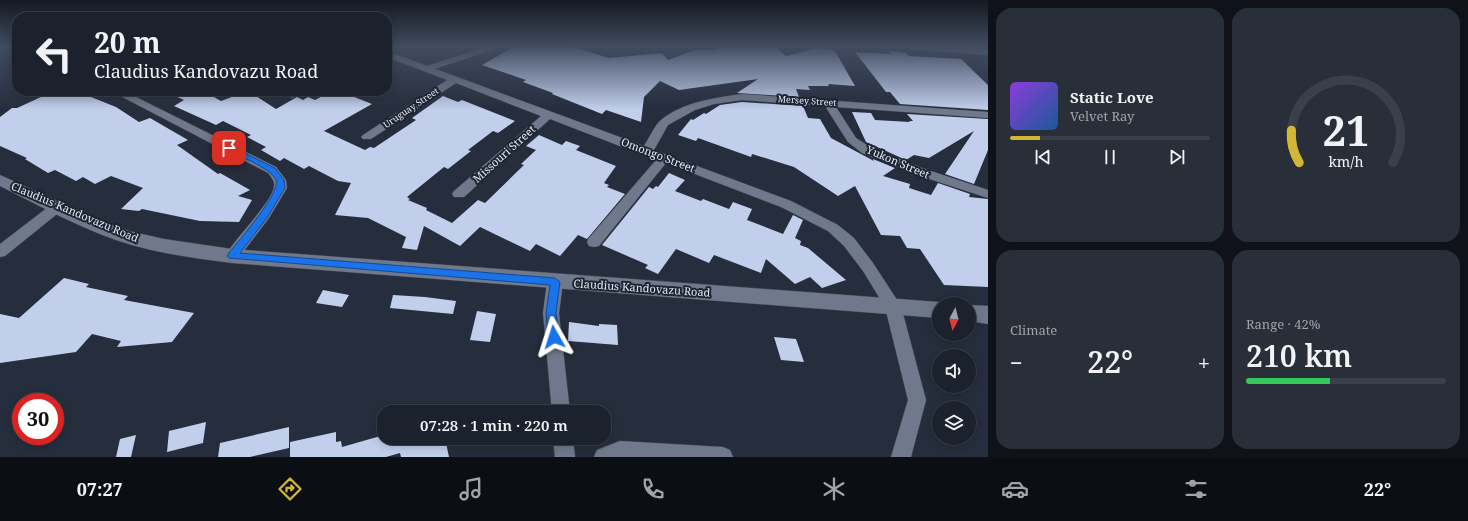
<!DOCTYPE html>
<meta charset="utf-8">
<style>
:root{--surface:#1c222d;--page:#292f39;--text:#f1f3f6;--muted:#a0a4aa;--line:#3a3f49;--accent:#d3b635}
body{margin:0;font-family:"Noto Serif",serif;background:var(--page);color:var(--text);height:100vh;display:flex;flex-direction:column;font-size:15px;white-space:nowrap}
*{box-sizing:border-box;margin:0}
p{font-size:13px;color:var(--muted)}
.icon{flex:none;width:22px;height:22px;fill:none;stroke:currentColor;stroke-width:2;stroke-linecap:round;stroke-linejoin:round}
.map{position:relative;flex:1;overflow:hidden}
.drawer{display:flex;flex-direction:column;gap:8px;padding:8px;background:#0f1319;width:480px}
.drawer>*{flex:none}
.banner{position:absolute;left:12px;top:12px;width:380px;height:84px;border-radius:16px;box-shadow:0 2px 10px #0003,0 0 0 1px var(--line);background:#1c222d;color:var(--text);overflow:hidden}
.needle{width:26px;rotate:187deg}
.controls{position:absolute;left:932px;top:297px;display:grid;gap:8px}
.controls a{display:grid;place-items:center;width:44px;height:44px;border-radius:50%;background:var(--surface);box-shadow:0 2px 10px #0003,0 0 0 1px var(--line);font-size:20px}
.speed{position:absolute;left:12px;top:393px;display:flex;gap:8px;font-size:20px;font-weight:700;text-align:center}
.speed>*{display:grid;place-content:center;width:52px;height:52px;border-radius:50%;background:var(--surface);box-shadow:0 2px 10px #0003,0 0 0 1px var(--line);line-height:1}
.speed .limit{border:6px solid #d22;background:#fff;color:#111}
.pin{position:absolute;display:grid;place-items:center;width:34px;height:34px;color:#fff;margin:-17px;border-radius:8px;box-shadow:0 2px 6px #0006}
.me{position:absolute;width:44px;margin:-22px;rotate:354deg;stroke-linejoin:round;filter:drop-shadow(0 0 3px #0008)}
.turn{display:flex;align-items:center;gap:14px;height:84px;padding:0 16px;font-size:18px}
.turn .icon{width:52px;height:52px;stroke-width:2.5}
.turn b{display:block;font-size:28px;line-height:34px}
.big{font-size:30px;font-weight:600;line-height:1.1}
.drawer .tile{flex:1;display:flex;flex-direction:column;justify-content:center;gap:6px;min-width:0;padding:0 14px;border-radius:16px;background:var(--page)}
.drawer .dial{align-items:center;gap:0}
.dial svg{height:104px;overflow:visible;fill:none;stroke:var(--line);stroke-width:7;stroke-linecap:round;text-anchor:middle}
.dial text{fill:var(--text);stroke:none}
.song{display:flex;align-items:center;gap:12px}
.cover{width:48px;height:48px;border-radius:6px;background:linear-gradient(135deg,hsl(270 70% 55%),hsl(210 70% 35%))}
.played{height:4px;border-radius:2px;background:linear-gradient(90deg,var(--accent) 15%,var(--line) 15%)}
.keys{display:flex;justify-content:space-around;direction:ltr}
.heat{display:flex;justify-content:space-between;align-items:center;font-size:22px;direction:ltr}
.charge{height:6px;border-radius:3px;background:linear-gradient(90deg,#34c759 42%,var(--line) 0)}
.drawer .tiles{flex:1;display:grid;gap:8px;grid-template-columns:repeat(2,1fr)}
.trip{position:absolute;left:377px;top:405px;width:234px;height:40px;border-radius:16px;background:var(--surface);box-shadow:0 2px 10px #0003,0 0 0 1px var(--line);font-weight:600;line-height:40px;text-align:center}
.tabs{display:flex;height:64px;justify-content:space-around;align-items:center;background:#0b0e12;color:var(--muted)}
.tabs .icon{width:28px;height:28px}
.tabs .on{color:var(--accent)}
.tabs b{font-size:18px;color:var(--text)}
main{display:flex;flex:1;min-height:0}
.map>svg:first-child{display:block}
.building{fill:#c1cfed}
.lines{fill:none;stroke-linecap:round;stroke-linejoin:round}
.service-casing{stroke:#424955;stroke-width:5.5}
.minor-casing{stroke:#424955;stroke-width:1}
.tertiary-casing{stroke:#424955;stroke-width:1}
.service{stroke:#70798b;stroke-width:5}
.minor{fill:#70798b;fill-rule:evenodd}
.tertiary{fill:#70798b;fill-rule:evenodd}
.route{fill:#1a73e8;stroke:#114b97}
.labels{text-anchor:middle;stroke-width:4;stroke-linejoin:round;paint-order:stroke}
.far-street-label{font-size:9px;fill:#e4e9f3;stroke:#1d2432}
.street-label{font-size:11px;fill:#e4e9f3;stroke:#1d2432}
</style>
<main>
<div class="map">
<svg width="988" height="457" viewBox="0 0 988 457">
<rect width="100%" height="100%" fill="#262d3c"/>
<path class="building" d="M515,46h55l39,12 53,-5 6,7 27,-10h20l-2,-4 29,2 32,-2 12,10 31,-8 11,1 7,2 20,35 -27,-2 1,2h-21l2,4 -14,-1 3,8 -62,-4 21,-14 -79,11 -19,-9 -16,16 -3,25 -35,-12 -4,4 -50,-20 1,-1 -30,-11 3,-2 -44,-15z
M889,51l17,2 3,3 52,3 27,26v25l-88,-6 -10,-12h-4l-31,-40 36,2z
M34,91h42l40,16 23,15 11,-4 38,22 -11,5 41,29 2,-1 30,17 -12,6 14,4 -13,22 -39,-1 -58,-12 -3,2 -18,-2 22,-21 -32,-12 -16,8 -12,-7 -7,4 -21,-11 -7,3 -23,-14 2,-1 -27,-12v-29l12,-9h5l24,-11z
M165,91h38l18,10 27,-10 28,18 21,-12 6,3 5,-3 7,3 17,-9h7l33,13 -48,27 41,19 5,-3 4,1 42,-28 -4,-2 31,-22 15,6 4,-2 53,21 -17,12 -5,-2 -25,19 3,1 -23,18 -4,-2 -37,30 3,2 -2,1 19,8 -1,2 26,13 26,-23 7,3 39,-38 -3,-1 15,-14 -10,-4 13,-11 23,10 4,-4 14,5 -4,4 40,16 -12,17 5,2 -2,2 18,7 -38,45 -9,-4 -18,21 -24,-12 -6,7 -50,-24 -20,19 -36,-20 -7,24 -15,-2 4,-11 -38,-19 -33,-3 16,-32 -13,-2 -29,-15 -5,3 -20,-11 -4,3 -19,-11 5,-3 -19,-10 4,-2 -28,-14 -7,4 -42,-19 10,-6z
M742,102l61,4 5,12 12,1 11,19 43,23 -1,-2 22,9 -12,8 27,8 -1,4 22,7 7,-12 32,11 -1,3 19,2v88l-44,-2 -24,-36 -13,-1 -7,-12 -19,-1 -26,-49 -17,10 -44,-29 -42,-13 -1,3 -53,-19 -2,3 -18,-6 13,-16 2,1 11,-7 2,1 14,-9z
M852,112l19,1 4,7 35,2 -1,-1h4l-6,-7 81,5v31l-14,34 -29,-10 29,-43 -45,27 -15,-3 -8,5 -40,-18z
M669,173l16,7 -10,11 26,10 2,-2 26,10 4,-7 19,7 -5,11 36,14 10,-19 10,5 -8,18 6,3 -1,4 8,3 38,32 -24,8 -12,-11 -15,7 -29,-25 -5,14 -47,-18 -5,8 -33,-14 -18,25 -13,-6 3,-3 -46,-20 47,-58 4,2 3,-3 2,1z
M64,278l25,6 -3,3 42,9 -4,4 70,13 -22,29 -55,5 4,-6 -29,-7 -16,18 -76,11v-49l19,4z
M323,290l26,5 -7,12 -26,-4z
M393,295l32,2 31,4 -3,13 -63,-6z
M477,311l19,3 -6,28 -20,-2z
M569,322l30,4v-2l18,1 1,20 -50,-4z
M774,337l22,2 8,23 -23,-2z
M206,422l-3,21 -36,9 2,-21z
M289,427v21l-39,9h-32l2,-14z
M336,432v10l5,-1 1,6 42,-12v3h61l4,19h-48l-1,-4 -14,4h-96v-15z
M136,435l-5,22h-15l4,-18z"/>
<g class="lines">
<g class="service-casing">
<path id="service" d="M426,69l71,-23"/>
</g>
<g class="minor-casing">
<path id="minor" d="M907,46h41l40,3v6l-77,-6z
M387,51l257,95c5,-7 10,-20 17,-26 22,-18 53,-22 81,-26l246,18v6l-152,-11 20,31 14,9 52,21 66,22v8l-74,-24 -52,-21 -14,-11 -23,-36 -83,-6 -28,4 -19,6 -27,15 -14,25 137,51 47,24 16,13 19,25 28,43 25,94 -15,57h-20l17,-57 -23,-93 -22,-36 -19,-25 -16,-15 -47,-24 -115,-44 -67,83 -5,1 -5,-1 -2,-4 2,-4 67,-78 -106,-41 -86,78h-10l-2,-3 2,-3 87,-75 -85,-33 -85,56h-8l-2,-2 2,-2 84,-55 -60,-23z
M111,91h13l152,76 10,13 1,8 -18,30 -32,42 -5,1 -5,-1 -2,-4c8,-15 49,-56 49,-70 1,-5 -3,-9 -6,-13z
M291,91h12l-11,7 -5,-3z
M57,203l5,1 2,3 -2,3 -57,46 -5,1v-13l52,-40z
M555,276l5,2 3,4 -4,31 11,99h-18l-9,-99 4,-31 3,-4z
M553,438h20l2,19h-20z
M620,441l103,6 7,3 3,7h-139l3,-7z"/>
</g>
<g class="tertiary-casing">
<path id="tertiary" d="M0,175l93,42 36,14 35,8 68,10 707,53 7,2h-7v14l-707,-55c-39,-5 -78,-10 -116,-23 -40,-14 -78,-35 -116,-54z
M969,305l19,1v18l-19,-3z"/>
</g>
<use href="#service" class="service"/>
<use href="#minor" class="minor"/>
<use href="#tertiary" class="tertiary"/>
</g>
<linearGradient id="sky" x2="0" y2="1"><stop stop-color="#151921"/><stop offset="0.42" stop-color="#414c61"/><stop offset="1" stop-color="#414c61" stop-opacity="0"/></linearGradient>
<rect width="988" height="110" fill="url(#sky)"/>
<path class="route" d="M227,147h5l43,21 9,12 1,8 -18,30 -27,35 315,25 5,4 -4,31 3,24 -2,3h-7l-2,-3 -2,-24 4,-28 -321,-27 -2,-2 2,-3c9,-12 52,-60 47,-73 -5,-12 -37,-24 -49,-30z"/>
<g class="labels">
<g class="far-street-label">
<text transform="translate(807 101) rotate(4)" y="3">Mersey Street</text>
<text transform="translate(411 108) rotate(-34)" y="3">Uruguay Street</text>
</g>
<g class="street-label">
<text transform="translate(504 154) rotate(-42)" y="4">Missouri Street</text>
<text transform="translate(658 155) rotate(21)" y="4">Omongo Street</text>
<text transform="translate(898 162) rotate(23)" y="4">Yukon Street</text>
<text transform="translate(75 212) rotate(23)" y="4">Claudius Kandovazu Road</text>
<text transform="translate(642 288) rotate(4)" y="4">Claudius Kandovazu Road</text>
</g>
</g>
</svg>
<div class="controls">
<a><svg class="needle" viewBox="-14 -14 28 28"><path d="M0-13l5 13h-10z" fill="#e53935"/><path d="M0 13l5-13h-10z" fill="#a0a4aa"/></svg></a>
<a><svg class="icon" aria-label="sound" viewBox="0 0 24 24"><path d="M4 9h4l5-4v14l-5-4H4zM17 9q2 3 0 6"/></svg></a>
<a><svg class="icon" aria-label="layers" viewBox="0 0 24 24"><path d="M12 4l9 5-9 5-9-5zM3 14l9 5 9-5"/></svg></a>
</div>
<div class="speed"><div class="limit">30</div></div>
<div class="pin" style="left:229px;top:148px;background:#d93025"><svg class="icon" aria-label="arrive" viewBox="0 0 24 24"><path d="M6 21V4h12l-3 4 3 4H6"/></svg></div>
<svg class="me" style="left:554px;top:337px" viewBox="-20 -20 40 40"><path d="M0-17L14 15 0 8-14 15z" fill="#1a73e8" stroke="#fff" stroke-width="4"/></svg>
<div class="trip">07:28 · 1 min · 220 m</div>
<div class="banner">
<div class="turn"><svg class="icon" aria-label="left" viewBox="0 0 24 24"><path d="M17 20v-9H6M10 6l-5 5 5 5"/></svg><div><b>20 m</b>Claudius Kandovazu Road</div></div>
</div>
</div>
<section class="drawer">
<div class="tiles">
<div class="tile">
<div class="song"><i class="cover"></i><div><b>Static Love</b><p>Velvet Ray</p></div></div>
<div class="played"></div>
<div class="keys"><svg class="icon" aria-label="previous" viewBox="0 0 24 24"><path d="M18 5L8 12l10 7zM5 5v14"/></svg><svg class="icon" aria-label="pause" viewBox="0 0 24 24"><path d="M8 5v14M16 5v14"/></svg><svg class="icon" aria-label="next" viewBox="0 0 24 24"><path d="M6 5l10 7-10 7zM19 5v14"/></svg></div>
</div>
<div class="tile dial"><svg viewBox="0 0 100 80">
<path d="M14 69A42 42 0 1 1 86 69"/>
<path d="M14 69A42 42 0 0 1 8 44" stroke="#d3b635"/>
<text x="50" y="56" font-size="32" font-weight="700">21</text>
<text x="50" y="72" font-size="11">km/h</text>
</svg></div>
<div class="tile"><p>Climate</p>
<div class="heat"><a>−</a><b class="big">22°</b><a>+</a></div>
</div>
<div class="tile"><p>Range · 42%</p><b class="big">210 km</b><div class="charge"></div></div>
</div>
</section>
</main>
<nav class="tabs">
<b>07:27</b>
<svg class="icon on" aria-label="directions" viewBox="0 0 24 24"><path d="M12 3l9 9-9 9-9-9zM9 14v-3h6M13 9l2 2-2 2"/></svg>
<svg class="icon" aria-label="music" viewBox="0 0 24 24"><path d="M9 18V5l10-2v13"/><circle cx="6" cy="18" r="3"/><circle cx="16" cy="16" r="3"/></svg>
<svg class="icon" aria-label="phone" viewBox="0 0 24 24"><path d="M5 4h4l2 5-3 2q2 4 5 5l2-3 5 2v4C11 20 4 13 5 4z"/></svg>
<svg class="icon" aria-label="climate" viewBox="0 0 24 24"><path d="M12 3v18M4 7l16 10M4 17L20 7"/></svg>
<svg class="icon" aria-label="car" viewBox="0 0 24 24"><path d="M5 17H2v-5l4-1 3-4h7l3 4 3 1v5h-3M9 17h6M6 11h13"/><circle cx="7" cy="17" r="2"/><circle cx="17" cy="17" r="2"/></svg>
<svg class="icon" aria-label="filters" viewBox="0 0 24 24"><path d="M4 7h16M4 17h16"/><circle cx="9" cy="7" r="2"/><circle cx="15" cy="17" r="2"/></svg>
<b>22°</b>
</nav>
